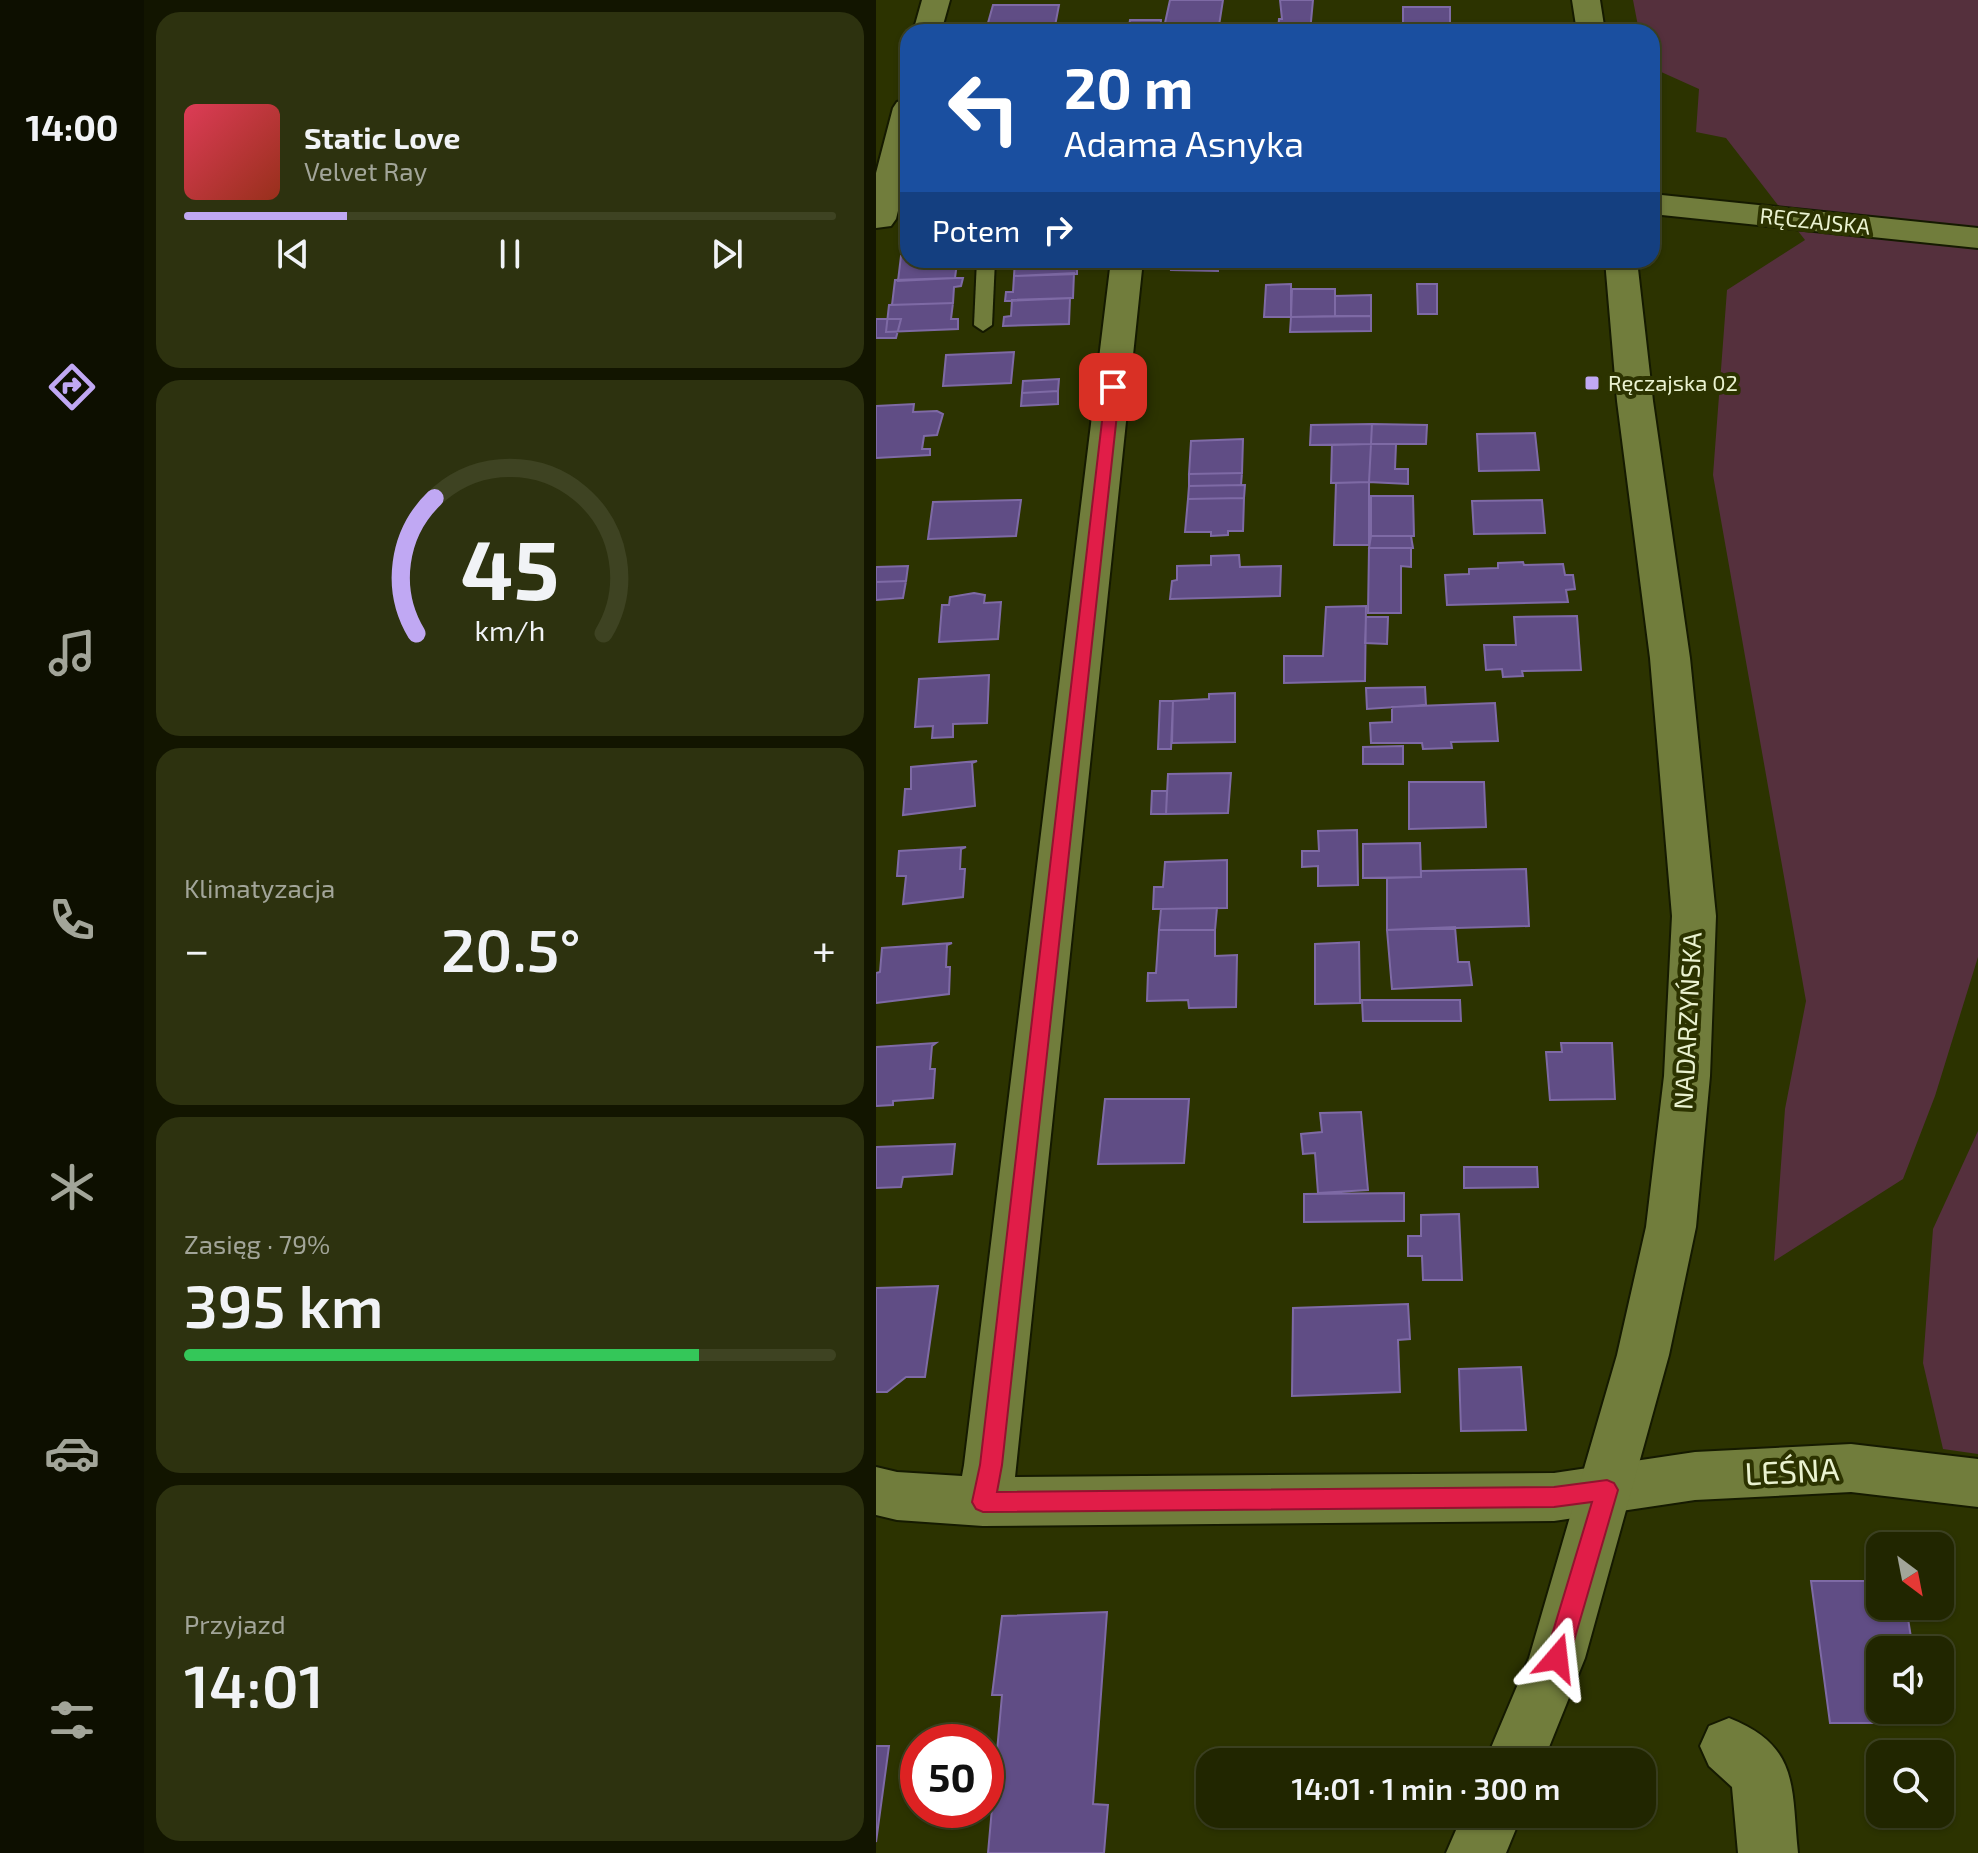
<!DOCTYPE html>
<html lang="pl">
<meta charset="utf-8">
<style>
:root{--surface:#212600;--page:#2d320f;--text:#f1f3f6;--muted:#a2a599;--line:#3e4322;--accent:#c0a8f3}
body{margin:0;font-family:"Exo 2",sans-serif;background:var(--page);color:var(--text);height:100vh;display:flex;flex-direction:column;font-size:30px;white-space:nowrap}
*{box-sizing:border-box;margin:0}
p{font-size:26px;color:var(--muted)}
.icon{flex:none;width:44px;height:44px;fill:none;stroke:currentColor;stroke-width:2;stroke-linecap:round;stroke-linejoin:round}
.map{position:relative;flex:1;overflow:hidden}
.details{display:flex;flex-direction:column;gap:12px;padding:12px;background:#121500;width:732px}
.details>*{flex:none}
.top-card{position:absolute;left:24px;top:24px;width:760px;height:244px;border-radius:24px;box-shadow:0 2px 6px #0004,0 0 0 2px var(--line);background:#1a4fa0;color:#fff;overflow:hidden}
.needle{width:52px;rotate:148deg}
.controls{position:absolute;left:990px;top:1532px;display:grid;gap:16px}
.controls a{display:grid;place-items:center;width:88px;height:88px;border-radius:16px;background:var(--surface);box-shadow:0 2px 6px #0004,0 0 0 2px var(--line);font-size:40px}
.speed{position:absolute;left:24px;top:1724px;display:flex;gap:16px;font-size:40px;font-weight:700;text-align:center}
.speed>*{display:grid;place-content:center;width:104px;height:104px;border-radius:50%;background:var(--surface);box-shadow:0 2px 6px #0004,0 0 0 2px var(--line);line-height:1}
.speed .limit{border:12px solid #d22;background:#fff;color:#111}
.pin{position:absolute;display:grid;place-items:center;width:68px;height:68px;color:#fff;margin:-34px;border-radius:16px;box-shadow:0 4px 12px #0006}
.me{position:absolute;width:88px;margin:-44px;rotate:17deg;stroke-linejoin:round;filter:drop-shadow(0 0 6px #0008)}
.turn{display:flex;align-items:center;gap:28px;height:168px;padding:0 32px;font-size:36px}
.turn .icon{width:104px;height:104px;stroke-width:2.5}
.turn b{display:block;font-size:56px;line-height:68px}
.then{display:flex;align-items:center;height:76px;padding:0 32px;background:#0003;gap:16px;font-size:30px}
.big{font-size:60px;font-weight:600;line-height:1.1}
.details .widget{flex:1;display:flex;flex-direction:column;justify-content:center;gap:12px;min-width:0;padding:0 28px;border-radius:24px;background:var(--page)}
.details .dial{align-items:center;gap:0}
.dial svg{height:208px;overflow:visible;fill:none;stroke:var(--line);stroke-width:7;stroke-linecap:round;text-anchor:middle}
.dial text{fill:var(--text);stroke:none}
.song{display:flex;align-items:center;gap:24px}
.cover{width:96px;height:96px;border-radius:12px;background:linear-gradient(135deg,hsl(350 70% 55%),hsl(10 70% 35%))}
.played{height:8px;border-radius:4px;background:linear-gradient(90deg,var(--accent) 25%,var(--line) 25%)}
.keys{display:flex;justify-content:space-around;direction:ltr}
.heat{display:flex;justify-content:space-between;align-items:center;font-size:44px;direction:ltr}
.charge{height:12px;border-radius:6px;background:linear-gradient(90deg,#34c759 79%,var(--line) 0)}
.trip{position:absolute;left:320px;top:1748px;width:460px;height:80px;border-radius:24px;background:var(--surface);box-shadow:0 2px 6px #0004,0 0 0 2px var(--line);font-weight:600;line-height:80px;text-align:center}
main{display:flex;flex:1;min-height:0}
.dock{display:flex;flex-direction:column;width:144px;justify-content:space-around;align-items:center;background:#0d0f00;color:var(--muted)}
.dock .icon{width:56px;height:56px}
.dock .active{color:var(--accent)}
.dock b{font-size:36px;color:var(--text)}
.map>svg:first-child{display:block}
.green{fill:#55303d}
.building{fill:#604d85;stroke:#7e6aa5;stroke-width:2}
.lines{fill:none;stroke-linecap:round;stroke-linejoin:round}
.service-casing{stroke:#151a00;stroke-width:4}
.minor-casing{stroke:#151a00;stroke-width:4}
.secondary-casing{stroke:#151a00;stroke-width:4}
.service{fill:#717d3c;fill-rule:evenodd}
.minor{fill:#717d3c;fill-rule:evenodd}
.secondary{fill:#717d3c;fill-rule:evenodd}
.route{fill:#e11d48;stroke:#92132f;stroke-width:2}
.poi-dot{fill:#c0a8f3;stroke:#2c3300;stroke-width:3}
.labels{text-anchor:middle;stroke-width:8;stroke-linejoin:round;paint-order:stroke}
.far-street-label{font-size:22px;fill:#eaf2d0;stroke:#2c3300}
.far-poi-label{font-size:22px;fill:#eaf2d0;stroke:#2c3300;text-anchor:start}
.street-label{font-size:26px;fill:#eaf2d0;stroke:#2c3300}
.near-street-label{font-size:32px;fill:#eaf2d0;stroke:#2c3300}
</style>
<main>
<nav class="dock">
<b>14:00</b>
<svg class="icon active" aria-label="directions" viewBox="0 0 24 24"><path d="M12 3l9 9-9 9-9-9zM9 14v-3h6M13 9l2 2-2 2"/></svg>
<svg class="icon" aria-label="music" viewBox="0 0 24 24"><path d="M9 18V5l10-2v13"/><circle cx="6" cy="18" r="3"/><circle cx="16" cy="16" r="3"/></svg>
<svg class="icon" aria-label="phone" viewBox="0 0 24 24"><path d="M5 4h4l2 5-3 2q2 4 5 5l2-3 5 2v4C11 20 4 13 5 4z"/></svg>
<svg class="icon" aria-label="climate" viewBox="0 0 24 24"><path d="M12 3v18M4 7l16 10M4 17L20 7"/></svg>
<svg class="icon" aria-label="car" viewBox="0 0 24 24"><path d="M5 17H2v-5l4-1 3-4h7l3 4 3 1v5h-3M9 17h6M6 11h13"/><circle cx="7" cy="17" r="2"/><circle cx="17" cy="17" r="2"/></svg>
<svg class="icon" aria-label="filters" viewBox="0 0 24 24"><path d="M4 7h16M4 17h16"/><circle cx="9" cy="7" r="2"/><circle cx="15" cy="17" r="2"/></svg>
</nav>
<section class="details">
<div class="widget">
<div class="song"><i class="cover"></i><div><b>Static Love</b><p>Velvet Ray</p></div></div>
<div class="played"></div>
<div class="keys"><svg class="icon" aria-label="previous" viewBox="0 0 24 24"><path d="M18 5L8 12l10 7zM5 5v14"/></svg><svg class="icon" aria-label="pause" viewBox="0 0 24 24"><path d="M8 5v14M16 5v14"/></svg><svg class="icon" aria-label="next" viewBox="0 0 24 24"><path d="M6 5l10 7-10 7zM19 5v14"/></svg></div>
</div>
<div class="widget dial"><svg viewBox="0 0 100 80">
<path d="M14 69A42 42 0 1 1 86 69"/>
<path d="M14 69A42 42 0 0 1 21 17" stroke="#c0a8f3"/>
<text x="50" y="56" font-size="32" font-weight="700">45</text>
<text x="50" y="72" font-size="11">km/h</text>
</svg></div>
<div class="widget"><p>Klimatyzacja</p>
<div class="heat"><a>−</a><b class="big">20.5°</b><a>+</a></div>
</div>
<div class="widget"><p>Zasięg · 79%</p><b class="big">395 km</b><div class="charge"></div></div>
<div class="widget"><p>Przyjazd</p><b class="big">14:01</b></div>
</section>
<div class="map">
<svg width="1102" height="1853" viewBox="0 0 1102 1853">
<rect width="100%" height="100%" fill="#2c3300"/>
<path class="green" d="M757,0h345v957l-43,139 -32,83 -129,82 11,-152 21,-108 -93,-526 14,-185 78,-50 -79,-102 -30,-6 3,-43 -40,-18 -7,-39h-8l-6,-6z
M1102,1131v323l-35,-5 -20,-86 10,-134z"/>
<path class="building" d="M294,0h53l-5,32h-55z
M404,0h33l-3,32h-32l1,-13h3z
M117,5h66l-4,21h-19l-1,4h-49z
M527,7h47v21l-47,4z
M254,20h31l-1,12h-32z
M25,256h7v4h56v2l-7,1 -2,15 -57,3z
M132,260h69v14l-63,2 1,-16z
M296,260h69v7l-23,1v3l-47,-1z
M443,260h67v3l-67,1z
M613,260h65v3l-64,1z
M198,273l-1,25 -68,3 1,-9h7l1,-16z
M79,278h8l-2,8 -7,1 -1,16 -61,2 3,-25z
M415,284v33h-27l2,-32z
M541,284h20v30h-19z
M416,289h43v27l-44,1z
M495,295v21h-36v-20z
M194,298l-1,26 -66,2 1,-9 7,-1 1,-16z
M77,303l-2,16h7v10l-72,3 3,-27z
M495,316v15l-81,1 1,-15z
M0,319h25l-5,19h-20z
M138,352l-3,31 -68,3 3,-31z
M183,379l-1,12 -36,2 1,-12z
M182,391v13l-37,2 1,-13z
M38,404l-1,8 24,-1 6,3 -6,21 -13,1 -2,13h8v6l-54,3v-52z
M496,424l55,1 -1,19h-55z
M496,424l-1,20 -61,1 1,-20z
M659,433l4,37 -60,1 -2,-37z
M367,439l-1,34 -53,1 2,-33z
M495,444l-2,38 -38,1 1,-38z
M495,444h25l-1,25h13v15l-39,-2z
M366,473l-1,12 -52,1v-12z
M493,482v63h-35l2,-62z
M369,485l-1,13 -56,1 1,-13z
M495,496h42l1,40h-43z
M368,498l-1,33h-15v4l-17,1v-4h-26l3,-33z
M145,500l-5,36 -88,3 5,-37z
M666,500l3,33 -71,1 -2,-33z
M495,536h40l2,12h-44z
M493,548h42v19l-10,-1v47h-33z
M363,555l1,12 41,-1 -1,30 -110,3 2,-18 5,-1v-14l34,-1v-9z
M647,562l1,3 39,-1 2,11h8l2,14 -9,1 2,12 -121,3 -2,-30 24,-1v-5l29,-1v-5z
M32,566l-2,15 -30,1v-15z
M30,581l-3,17 -27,2v-18z
M98,593l11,2 -1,8 17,-1 -3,37 -59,3 3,-37h7l1,-8z
M490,606l-1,75 -81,2v-27h39l3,-49z
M701,616l4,54 -59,1 1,5 -20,1 -1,-8 -16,1 -2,-25h32l-2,-28z
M490,617h22l-1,27 -22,-1z
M113,675l-2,48 -34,1v13l-21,1 1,-12 -18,1 4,-48z
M549,687l1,18 -59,4 -1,-21z
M359,693v49l-63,1 1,-42 36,-2v-5z
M284,701h13l-2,48h-13z
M619,703l3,38 -47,1 1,6 -29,1 -1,-6h-51l-1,-20 22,-1v-15z
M527,746v18h-40v-17z
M101,761l-5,2 3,43 -72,9 2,-26h6v-22z
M355,773l-3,40 -62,1 2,-40z
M533,782h75l2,45 -77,2z
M276,791h15l-1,23h-15z
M481,830l1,55 -40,1v-20l-16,1v-16h17l-1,-20z
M544,843l1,34 -58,1v-34z
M90,847l-5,2 -1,20h5l-2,28 -60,7 3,-28h-9l2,-25z
M351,860v48l-74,1 1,-22h9l2,-25z
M650,869l3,57 -142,4v-52l34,-1v-6z
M341,908l-2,22h-56l2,-21z
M579,927l3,35h11l3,23 -80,4 -5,-59z
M283,930h56v26l22,-1 -1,52 -47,1 -1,-8 -41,1 1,-28h8z
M483,942l1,61 -45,1v-60z
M76,943l-5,2 -1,22h4l-1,27 -73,9v-30l4,-1 2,-24z
M486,1000h98l1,21h-98z
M60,1043l-4,3 -2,23h5l-2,29 -40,3v4l-17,1v-59z
M685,1043h51l3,56 -65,1 -4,-48h16z
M229,1099h84l-5,64 -86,1z
M485,1112l7,78 -50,3 -3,-40 -12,1 -2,-20 21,-2 -2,-19z
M79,1144l-3,30 -49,3 -2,10 -25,1v-41z
M588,1167h73l1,20 -74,1z
M528,1193v28l-100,1v-28z
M583,1214l3,66h-39l-1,-24h-14v-20h13v-21z
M62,1286l-13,91h-19l-19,15h-11v-104z
M532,1304l2,35 -12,1 2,52 -108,4 1,-88z
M645,1367l5,63 -65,1 -2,-62z
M935,1581h69v25h26l7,44h-33v60h42l2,13h-94z
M231,1612l-14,192 15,1 -4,48h-116l14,-158h-10l10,-79z
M0,1746h13l-13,96z"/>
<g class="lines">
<g class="service-casing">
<path id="service" d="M101,260h18l-3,65 -9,6 -9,-6z"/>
</g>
<g class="minor-casing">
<path id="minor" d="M46,0h28l-9,32h-28z
M32,99v71l-12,49 -5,7 -15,2v-55l17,-65 4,-6z
M776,194l326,34v20l-326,-34z
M235,260h32l-128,1217 539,-4 141,-21 156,-8 127,15v48l-127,-15 -156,8 -141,21 -571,5 -86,-6 -21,-5v-48l21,5 65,4 2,-11z
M853,1718c71,28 62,69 69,135h-60l-6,-66 -23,-21 -9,-20 9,-20z"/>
</g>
<g class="secondary-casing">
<path id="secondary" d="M696,0h28l5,32h-28z
M729,260h32l16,141 37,257 26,258 -6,160 -14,151 -27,128 -84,303 -42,104h-58l44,-104 88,-303 29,-128 18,-151 8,-160 -22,-258 -33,-257z
M587,1814h59l-16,39h-60z"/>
</g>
<use href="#service" class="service"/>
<use href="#minor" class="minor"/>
<use href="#secondary" class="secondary"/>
</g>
<path class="route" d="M237,382l7,5 -118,1078 -5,27 557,-5 53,-7 7,3 4,7 -49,168 -4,8 -8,3 -8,-3 -4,-8 47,-156 -38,5 -571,5 -7,-3 -4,-7 8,-37 126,-1078z"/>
<rect class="poi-dot" x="708" y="375" width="16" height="16" rx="4"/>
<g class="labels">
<g class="far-street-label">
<text transform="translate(939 221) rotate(6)" y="8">RĘCZAJSKA</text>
</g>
<g class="far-poi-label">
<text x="732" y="391">Ręczajska 02</text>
</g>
<g class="street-label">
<text transform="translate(812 1021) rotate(-87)" y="9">NADARZYŃSKA</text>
</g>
<g class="near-street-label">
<text transform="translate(916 1472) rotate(-3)" y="11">LEŚNA</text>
</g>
</g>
</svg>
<div class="controls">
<a><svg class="needle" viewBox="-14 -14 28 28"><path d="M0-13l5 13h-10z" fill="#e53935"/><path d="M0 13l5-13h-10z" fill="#a2a599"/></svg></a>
<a><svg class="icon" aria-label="sound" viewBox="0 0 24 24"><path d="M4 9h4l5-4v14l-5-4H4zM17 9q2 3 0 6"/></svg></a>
<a><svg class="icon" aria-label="search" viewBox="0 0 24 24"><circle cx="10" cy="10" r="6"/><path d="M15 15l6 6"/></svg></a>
</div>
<div class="speed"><div class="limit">50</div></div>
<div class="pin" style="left:237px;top:387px;background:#d93025"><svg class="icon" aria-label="arrive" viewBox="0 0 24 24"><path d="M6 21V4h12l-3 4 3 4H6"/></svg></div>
<svg class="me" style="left:681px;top:1658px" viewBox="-20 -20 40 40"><path d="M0-17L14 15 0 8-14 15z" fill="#e11d48" stroke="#fff" stroke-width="4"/></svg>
<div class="trip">14:01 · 1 min · 300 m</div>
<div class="top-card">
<div class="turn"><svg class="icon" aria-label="left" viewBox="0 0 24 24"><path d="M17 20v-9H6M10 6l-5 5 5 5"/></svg><div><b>20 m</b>Adama Asnyka</div></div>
<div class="then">Potem<svg class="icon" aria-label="right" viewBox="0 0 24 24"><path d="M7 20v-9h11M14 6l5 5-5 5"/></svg></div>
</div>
</div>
</main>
